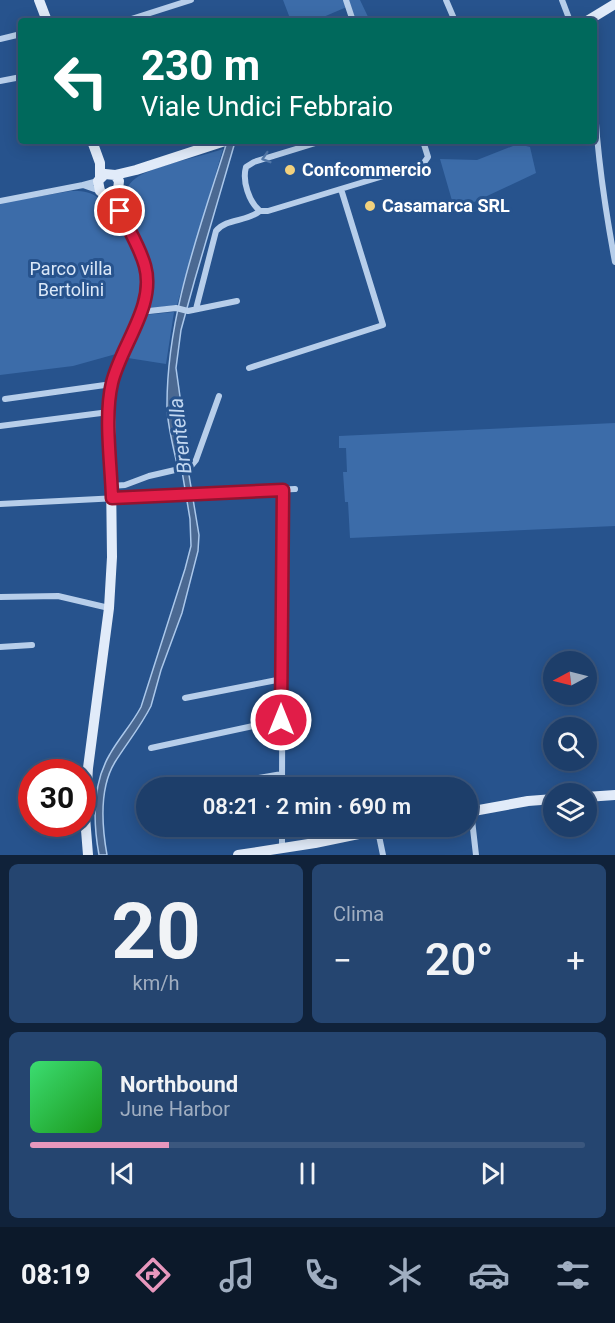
<!DOCTYPE html>
<html lang="it">
<meta charset="utf-8">
<style>
:root{--surface:#1d3e6a;--page:#254570;--text:#f1f3f6;--muted:#a0aec1;--line:#3b577e;--accent:#e797bd}
body{margin:0;font-family:Roboto,sans-serif;background:var(--page);color:var(--text);height:100vh;display:flex;flex-direction:column;font-size:22px;white-space:nowrap}
*{box-sizing:border-box;margin:0}
p{font-size:20px;color:var(--muted)}
.icon{flex:none;width:33px;height:33px;fill:none;stroke:currentColor;stroke-width:2;stroke-linecap:round;stroke-linejoin:round}
.map{position:relative;height:855px;overflow:hidden}
.side{display:flex;flex-direction:column;gap:9px;padding:9px;background:#10223a;flex:1}
.side>*{flex:none}
.guide{position:absolute;left:18px;top:18px;width:579px;height:126px;border-radius:6px;box-shadow:0 3px 15px #0003,0 0 0 2px var(--line);background:#00695c;color:#fff;overflow:hidden}
.needle{width:39px;rotate:263deg}
.buttons{position:absolute;left:543px;top:651px;display:grid;gap:12px}
.buttons a{display:grid;place-items:center;width:54px;height:54px;border-radius:50%;background:var(--surface);box-shadow:0 3px 15px #0003,0 0 0 2px var(--line);font-size:30px}
.speed{position:absolute;left:18px;top:759px;display:flex;gap:12px;font-size:30px;font-weight:700;text-align:center}
.speed>*{display:grid;place-content:center;width:78px;height:78px;border-radius:50%;background:var(--surface);box-shadow:0 3px 15px #0003,0 0 0 2px var(--line);line-height:1}
.speed .limit{border:9px solid #d22;background:#fff;color:#111}
.pin{position:absolute;display:grid;place-items:center;width:51px;height:51px;color:#fff;margin:-26px;border:3px solid #fff;border-radius:50%;box-shadow:0 2px 6px #0007}
.me{position:absolute;width:66px;margin:-33px;rotate:0deg;stroke-linejoin:round;filter:drop-shadow(0 0 4px #0008)}
.turn{display:flex;align-items:center;gap:21px;height:126px;padding:0 24px;font-size:27px}
.turn .icon{width:78px;height:78px;stroke-width:2.5}
.turn b{display:block;font-size:42px;line-height:51px}
.big{font-size:45px;font-weight:600;line-height:1.1}
.side .card{flex:1;display:flex;flex-direction:column;justify-content:center;gap:9px;min-width:0;padding:0 21px;border-radius:9px;background:var(--page)}
.side .dial{align-items:center;gap:0}
.dial b{font-size:78px;line-height:1}
.song{display:flex;align-items:center;gap:18px}
.cover{width:72px;height:72px;border-radius:9px;background:linear-gradient(135deg,hsl(140 70% 55%),hsl(120 70% 35%))}
.played{height:6px;border-radius:3px;background:linear-gradient(90deg,var(--accent) 25%,var(--line) 25%)}
.keys{display:flex;justify-content:space-around;direction:ltr}
.heat{display:flex;justify-content:space-between;align-items:center;font-size:33px;direction:ltr}
.side .tiles{flex:1;display:grid;gap:9px;grid-template-columns:1fr 1fr}
.card:last-child{grid-column:span 2}
.trip{position:absolute;left:136px;top:777px;width:342px;height:60px;border-radius:30px;background:var(--surface);box-shadow:0 3px 15px #0003,0 0 0 2px var(--line);font-weight:600;line-height:60px;text-align:center}
.dock{display:flex;height:96px;justify-content:space-around;align-items:center;background:#0c192a;color:var(--muted)}
.dock .icon{width:42px;height:42px}
.dock .current{color:var(--accent)}
.dock b{font-size:27px;color:var(--text)}
.map>svg:first-child{display:block}
.green{fill:#3c6ca9}
.water{fill:#4b6992;stroke:#abc8eb;stroke-width:1.5}
.lines{fill:none;stroke-linecap:round;stroke-linejoin:round}
.street{stroke:#b7ceea;stroke-width:6}
.secondary{stroke:#e1ebf9;stroke-width:10}
.oneway{stroke:#5278a9}
.route-casing{stroke:#92132f;stroke-width:15}
.route{stroke:#e11d48;stroke-width:10}
.poi-dot{fill:#f2d17d;stroke:#27538d;stroke-width:2}
.labels{text-anchor:middle;stroke-width:6;stroke-linejoin:round;paint-order:stroke}
.poi-label{font-size:18px;font-weight:bold;fill:#fff;stroke:#27538d;text-anchor:start}
.park-label{font-size:18px;fill:#dbe8f8;stroke:#27538d}
.water-label{font-size:20px;font-style:italic;fill:#c3d8f1;stroke:#27538d}
</style>
<div class="map">
<svg width="615" height="855" viewBox="0 0 615 855">
<rect width="100%" height="100%" fill="#27538d"/>
<path class="green" d="M283,0h77l10,21h-15l-6,-15 -35,15h-23z
M518,144l12,3 6,26 -81,38 -15,-52 37,1z
M223,149l-46,156 -30,4c5,-17 7,-33 1,-50 -8,-23 -42,-63 -9,-83 22,-12 60,-19 84,-27z
M71,191c9,0 18,0 26,6 21,16 49,62 46,88 -3,22 -18,49 -27,69l-43,12 -73,9v-172z
M174,312l-8,52 -38,-6 16,-43z
M615,423v103l-265,12 -2,-36h-3l-2,-30h4l-1,-24h-7v-12z"/>
<path class="water" d="M235,142l-40,137 -14,51 -5,38 13,93 -12,3c-4,-18 -9,-37 -10,-55 -1,-91 32,-178 59,-264z
M188,469l11,66 -1,16 -16,62 -21,57 -10,36c-10,20 -24,37 -36,56 -16,26 -13,65 -8,93h-8c-6,-33 -7,-71 11,-101 9,-16 22,-30 31,-47l44,-138 6,-23 -1,-27 -8,-48z"/>
<g class="lines">
<path class="street" d="M346,0l7,21
M446,0l9,21
M562,0l8,21
M125,21l66,-21
M0,39l21,-5
M594,53v20
M0,81l21,-4
M594,82c1,60 10,121 21,180
M322,141l-68,21 -8,5c-4,14 3,35 14,44h8l155,-47 5,-7 -5,-16
M98,181l-15,4 17,6
M0,201l83,-16
M196,309l20,-78c11,-13 31,-9 44,-20
M140,312l36,-4 12,3 49,-10
M249,368l134,-43 -42,-136
M5,399l107,-15
M0,426l109,-14
M191,466l5,-6 23,-64
M111,486l14,-1 24,-9 39,-9
M0,504l295,-15
M0,597l58,-1 51,12
M0,647l32,-2
M185,698l97,-19
M151,748l130,-28
M202,788l80,-14
M282,788l1,-298
M471,811l5,44
M378,831l5,24
M282,848v-22"/>
<path class="secondary" d="M39,0l8,21
M587,21l28,-17
M92,141l8,22v14
M106,195h6l6,-5 1,-9 -4,-6
M586,797l29,-2
M468,812l60,-11 26,-2
M88,855l-3,-38 3,-49 21,-160 3,-51 -2,-160 7,-30 26,-62 5,-23 -3,-16 -6,-15 -20,-42 -6,-7 -13,-11 -2,-10 7,-7 10,1 21,-5 89,-29
M238,855l77,-12 82,-17"/>
</g>
<defs><path id="oneway-chevron" d="M-2-3.5L2.5 0L-2 3.5" fill="none" stroke-width="1.6" stroke-linecap="round" stroke-linejoin="round" transform="scale(1.5)"/></defs>
<use class="oneway" href="#oneway-chevron" transform="translate(266 158) rotate(163)"/>
<g class="lines">
<g class="route-casing">
<path id="route" d="M120,211c8,18 20,36 25,55 11,40 -24,79 -33,117 -8,33 -1,80 0,115l171,-8 -2,230"/>
</g>
<use href="#route" class="route"/>
</g>
<g class="poi-dot">
<circle cx="290" cy="170" r="6"/>
<circle cx="370" cy="206" r="6"/>
</g>
<g class="labels">
<g class="poi-label">
<text x="302" y="176">Confcommercio</text>
<text x="382" y="212">Casamarca SRL</text>
</g>
<g class="park-label">
<text x="71" y="275">Parco villa<tspan x="71" dy="21">Bertolini</tspan></text>
</g>
<g class="water-label">
<text transform="translate(180 436) rotate(-97)" y="7">Brentella</text>
</g>
</g>
</svg>
<div class="buttons">
<a><svg class="needle" viewBox="-14 -14 28 28"><path d="M0-13l5 13h-10z" fill="#e53935"/><path d="M0 13l5-13h-10z" fill="#a0aec1"/></svg></a>
<a><svg class="icon" aria-label="search" viewBox="0 0 24 24"><circle cx="10" cy="10" r="6"/><path d="M15 15l6 6"/></svg></a>
<a><svg class="icon" aria-label="layers" viewBox="0 0 24 24"><path d="M12 4l9 5-9 5-9-5zM3 14l9 5 9-5"/></svg></a>
</div>
<div class="speed"><div class="limit">30</div></div>
<div class="pin" style="left:120px;top:211px;background:#d93025"><svg class="icon" aria-label="arrive" viewBox="0 0 24 24"><path d="M6 21V4h12l-3 4 3 4H6"/></svg></div>
<svg class="me" style="left:281px;top:720px" viewBox="-20 -20 40 40"><circle r="17" fill="#e11d48" stroke="#fff" stroke-width="3"/><path d="M0-11L8 9 0 5-8 9z" fill="#fff"/></svg>
<div class="trip">08:21 · 2 min · 690 m</div>
<div class="guide">
<div class="turn"><svg class="icon" aria-label="left" viewBox="0 0 24 24"><path d="M17 20v-9H6M10 6l-5 5 5 5"/></svg><div><b>230 m</b>Viale Undici Febbraio</div></div>
</div>
</div>
<section class="side">
<div class="tiles">
<div class="card dial"><b>20</b><p>km/h</p></div>
<div class="card"><p>Clima</p>
<div class="heat"><a>−</a><b class="big">20°</b><a>+</a></div>
</div>
<div class="card">
<div class="song"><i class="cover"></i><div><b>Northbound</b><p>June Harbor</p></div></div>
<div class="played"></div>
<div class="keys"><svg class="icon" aria-label="previous" viewBox="0 0 24 24"><path d="M18 5L8 12l10 7zM5 5v14"/></svg><svg class="icon" aria-label="pause" viewBox="0 0 24 24"><path d="M8 5v14M16 5v14"/></svg><svg class="icon" aria-label="next" viewBox="0 0 24 24"><path d="M6 5l10 7-10 7zM19 5v14"/></svg></div>
</div>
</div>
</section>
<nav class="dock">
<b>08:19</b>
<svg class="icon current" aria-label="directions" viewBox="0 0 24 24"><path d="M12 3l9 9-9 9-9-9zM9 14v-3h6M13 9l2 2-2 2"/></svg>
<svg class="icon" aria-label="music" viewBox="0 0 24 24"><path d="M9 18V5l10-2v13"/><circle cx="6" cy="18" r="3"/><circle cx="16" cy="16" r="3"/></svg>
<svg class="icon" aria-label="phone" viewBox="0 0 24 24"><path d="M5 4h4l2 5-3 2q2 4 5 5l2-3 5 2v4C11 20 4 13 5 4z"/></svg>
<svg class="icon" aria-label="climate" viewBox="0 0 24 24"><path d="M12 3v18M4 7l16 10M4 17L20 7"/></svg>
<svg class="icon" aria-label="car" viewBox="0 0 24 24"><path d="M5 17H2v-5l4-1 3-4h7l3 4 3 1v5h-3M9 17h6M6 11h13"/><circle cx="7" cy="17" r="2"/><circle cx="17" cy="17" r="2"/></svg>
<svg class="icon" aria-label="filters" viewBox="0 0 24 24"><path d="M4 7h16M4 17h16"/><circle cx="9" cy="7" r="2"/><circle cx="15" cy="17" r="2"/></svg>
</nav>
